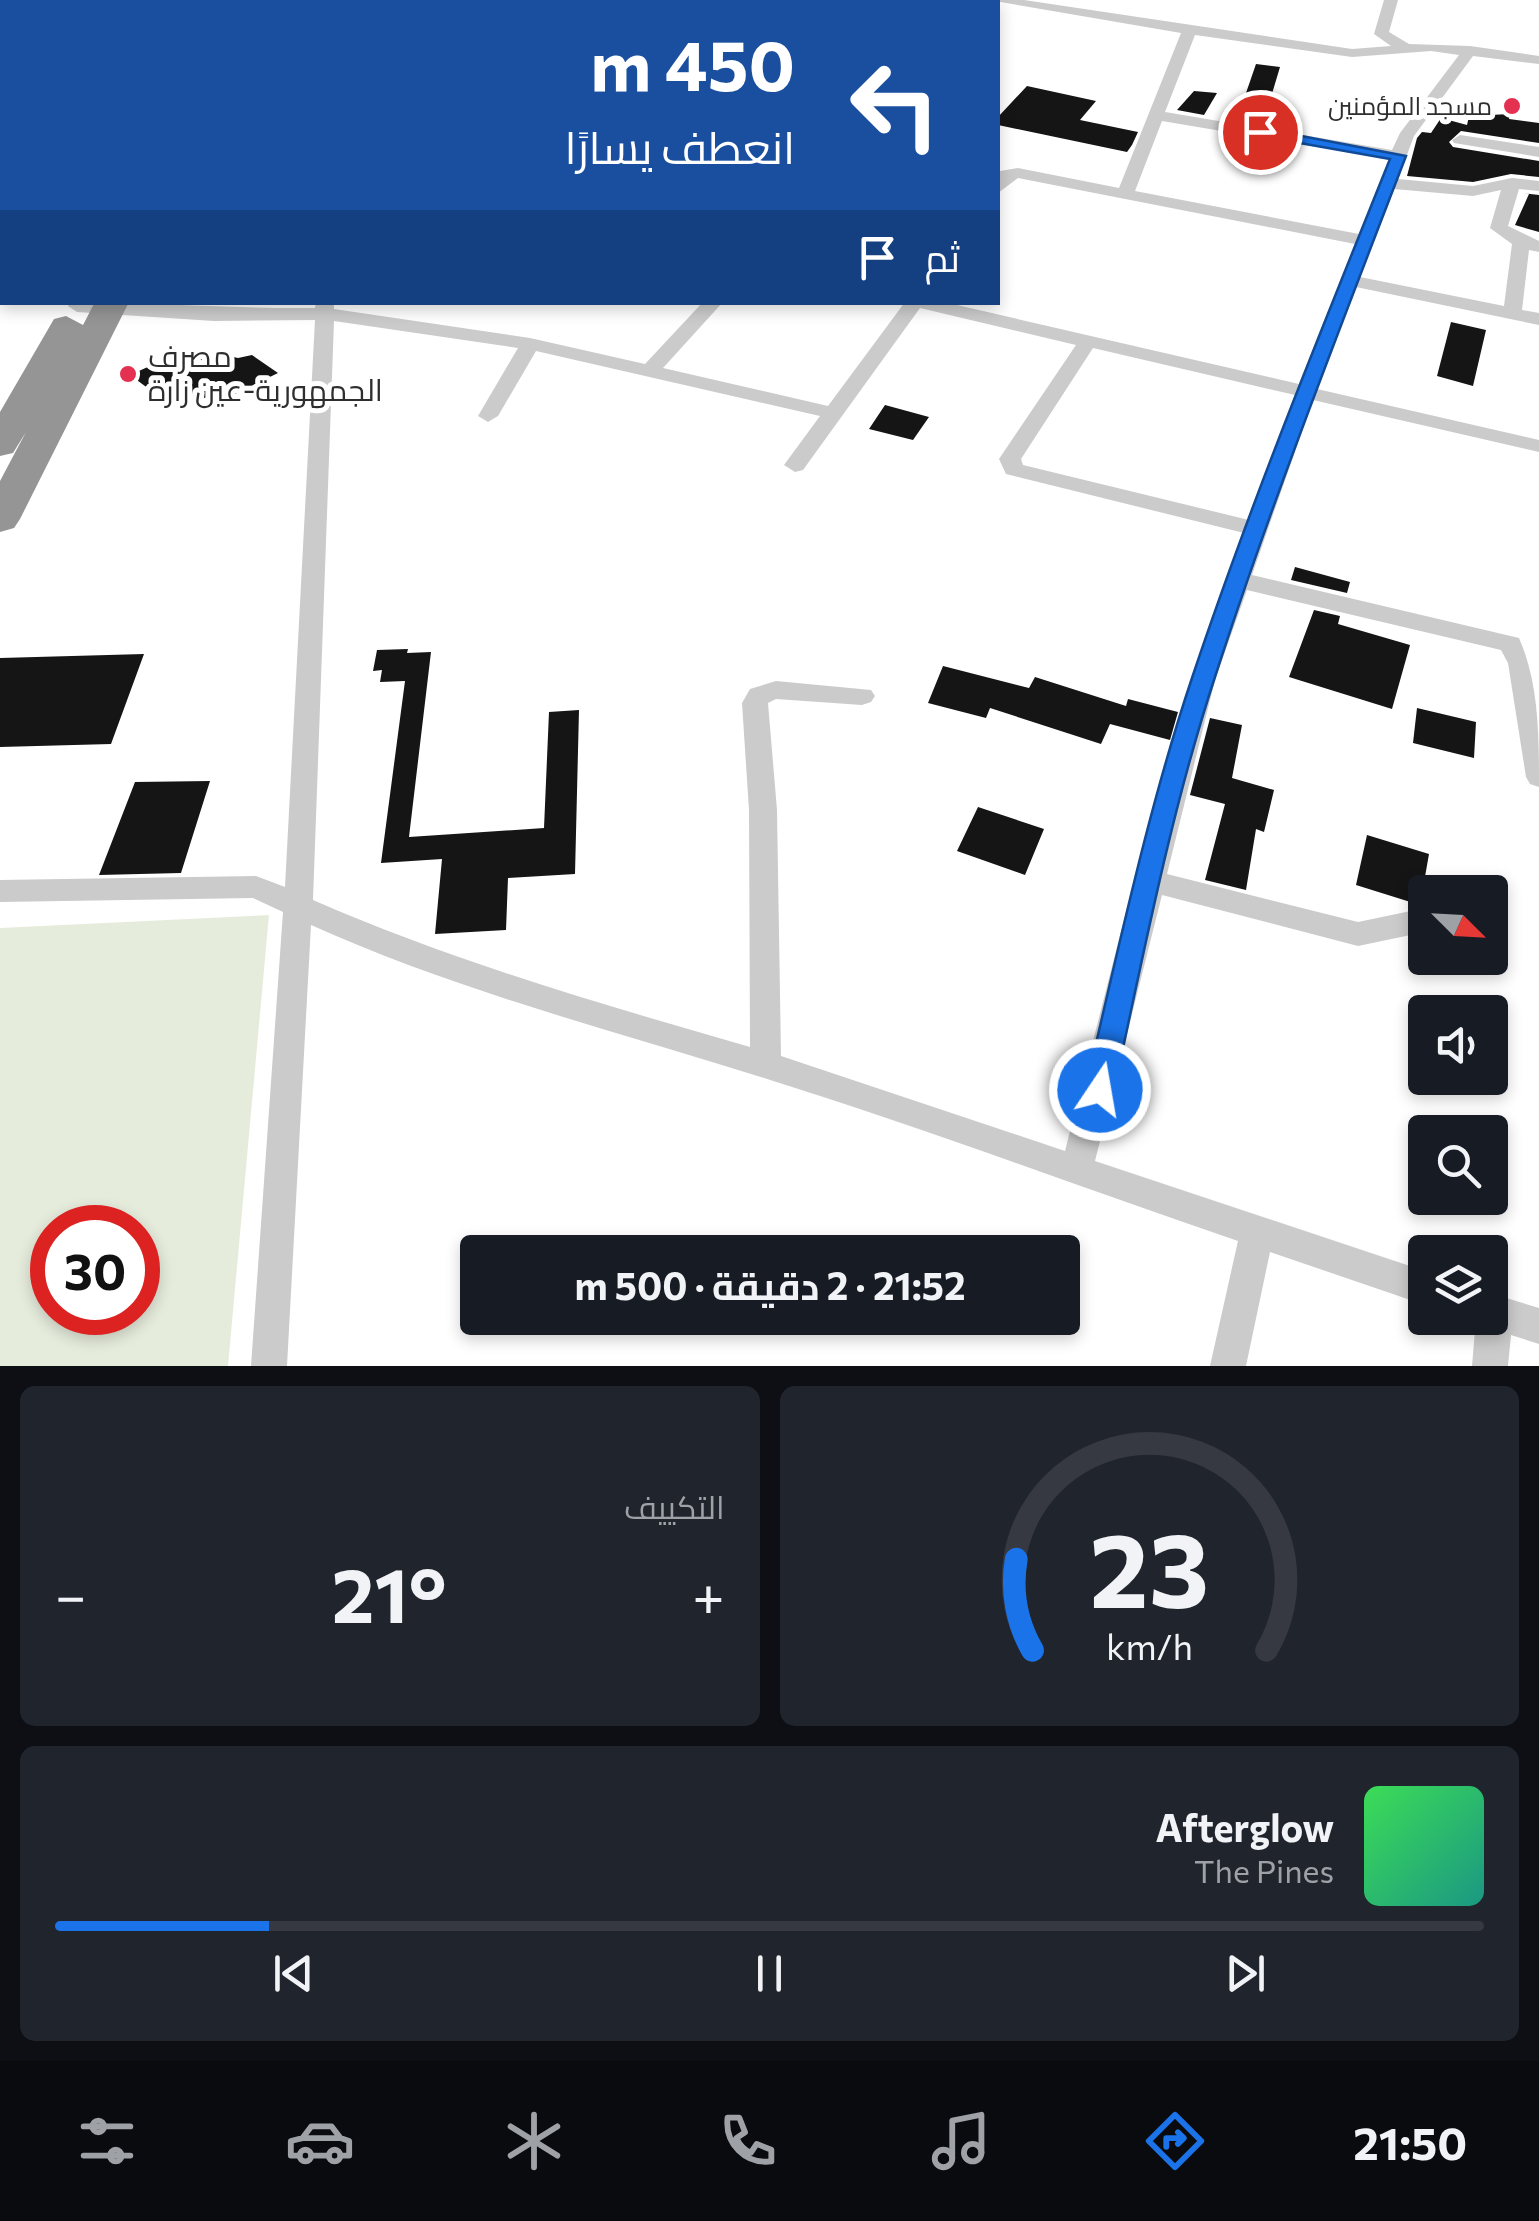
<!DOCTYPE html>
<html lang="ar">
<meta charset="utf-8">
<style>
:root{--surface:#171b24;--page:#20242c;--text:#f1f3f6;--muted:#9ea1a6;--line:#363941;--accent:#1a73e8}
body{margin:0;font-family:Commissioner,Cairo,sans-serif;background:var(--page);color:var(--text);direction:rtl;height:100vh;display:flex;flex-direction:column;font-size:38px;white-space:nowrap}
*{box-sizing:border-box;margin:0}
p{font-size:32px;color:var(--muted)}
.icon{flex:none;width:55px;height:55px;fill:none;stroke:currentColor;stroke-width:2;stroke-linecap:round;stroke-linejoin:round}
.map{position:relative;height:1366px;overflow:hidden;direction:ltr}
.sheet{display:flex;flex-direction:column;gap:20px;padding:20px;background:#0d0f14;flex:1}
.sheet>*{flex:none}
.top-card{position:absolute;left:0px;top:0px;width:1000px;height:305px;box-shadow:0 5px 15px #0003;direction:rtl;background:#1a4fa0;color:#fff;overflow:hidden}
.needle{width:65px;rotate:114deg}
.fabs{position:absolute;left:1408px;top:875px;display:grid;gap:20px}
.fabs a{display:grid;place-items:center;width:100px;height:100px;border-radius:10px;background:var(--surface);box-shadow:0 5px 15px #0003;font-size:50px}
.speed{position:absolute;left:30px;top:1205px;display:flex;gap:20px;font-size:50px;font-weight:700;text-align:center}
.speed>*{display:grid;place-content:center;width:130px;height:130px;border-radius:50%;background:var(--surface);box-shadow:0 5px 15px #0003;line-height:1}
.speed .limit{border:15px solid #d22;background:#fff;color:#111}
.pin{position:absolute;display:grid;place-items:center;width:85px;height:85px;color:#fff;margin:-42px;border:5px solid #fff;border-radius:50%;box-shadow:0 2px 10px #0007}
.me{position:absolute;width:110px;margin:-55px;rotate:12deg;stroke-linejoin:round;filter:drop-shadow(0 0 8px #0008)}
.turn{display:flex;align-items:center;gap:35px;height:210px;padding:0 40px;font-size:45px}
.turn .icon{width:130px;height:130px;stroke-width:2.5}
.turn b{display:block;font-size:70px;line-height:85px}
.then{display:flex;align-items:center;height:95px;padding:0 40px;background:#0003;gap:20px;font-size:38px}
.big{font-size:75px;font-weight:700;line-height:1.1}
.sheet .card{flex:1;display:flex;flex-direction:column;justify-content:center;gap:15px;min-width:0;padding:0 35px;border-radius:15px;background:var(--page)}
.sheet .dial{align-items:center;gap:0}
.dial svg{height:260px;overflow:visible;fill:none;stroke:var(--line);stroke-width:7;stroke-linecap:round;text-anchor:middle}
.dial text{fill:var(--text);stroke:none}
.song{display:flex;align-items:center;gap:30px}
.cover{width:120px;height:120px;border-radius:15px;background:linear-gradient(135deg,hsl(130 70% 55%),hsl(170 70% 35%))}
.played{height:10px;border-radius:5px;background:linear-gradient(90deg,var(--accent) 15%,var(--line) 15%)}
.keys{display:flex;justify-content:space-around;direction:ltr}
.heat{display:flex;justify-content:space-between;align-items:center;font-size:55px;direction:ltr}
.sheet .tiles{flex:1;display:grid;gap:20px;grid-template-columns:1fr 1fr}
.card:last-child{grid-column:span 2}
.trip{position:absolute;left:460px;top:1235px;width:620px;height:100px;border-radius:10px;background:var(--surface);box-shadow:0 5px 15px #0003;font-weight:700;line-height:100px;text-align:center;direction:rtl}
.tabs{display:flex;height:160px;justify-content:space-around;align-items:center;background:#090b0e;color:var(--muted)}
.tabs .icon{width:70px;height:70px}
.tabs .active{color:var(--accent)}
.tabs b{font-size:45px;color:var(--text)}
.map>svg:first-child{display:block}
.green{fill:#e6ecdc;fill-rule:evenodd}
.building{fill:#151515}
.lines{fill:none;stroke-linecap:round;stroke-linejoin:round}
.street{fill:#cbcbcb;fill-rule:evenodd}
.highway{fill:#959595;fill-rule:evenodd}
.route{fill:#1a73e8;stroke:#114b97;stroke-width:2.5}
.poi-dot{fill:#e53151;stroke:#fff;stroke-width:4}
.labels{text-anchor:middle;stroke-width:10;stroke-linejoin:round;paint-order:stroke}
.far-poi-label{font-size:25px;fill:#2e2e2e;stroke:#fff;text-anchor:end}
.poi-label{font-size:30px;fill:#2e2e2e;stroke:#fff;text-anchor:start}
</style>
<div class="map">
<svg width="1539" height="1366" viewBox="0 0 1539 1366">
<rect width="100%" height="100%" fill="#fff"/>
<path class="green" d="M269,915l-41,451h-228v-438zM52,1228h86v84h-86z"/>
<path class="building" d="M1256,64l24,3 -9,30 -25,-4z
M1027,86l69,15 -16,19 58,12 -6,13 -5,7 -129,-27v-8z
M1194,91l23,2 -13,22 -27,-5z
M1510,114l-1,5 30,4v20l-78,-12 -12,11 4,5 86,14v16l-28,-3 -38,8 -66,-6 10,-38 5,-6 9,1 10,-15 26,7 2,-9z
M1522,193l17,2v37l-24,-7 14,-31z
M1451,322l35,8 -13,56 -36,-10z
M202,350l36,8 14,-3 26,18 -43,21 -5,-7 -18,10 -19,2 -40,-7 -23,-17 42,-19z
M885,405l44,12 -16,23 -44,-11z
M1295,567l55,15 -3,11 -56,-13z
M1314,610l26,6 -2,8 72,21 -18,64 -103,-32z
M408,649l-1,4 24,-1 -22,185 135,-9 5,-116 30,-2 -4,164 -67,4 -2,52 -71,4 7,-75 -61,4 24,-182 -25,1 2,-12 -9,1 4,-21z
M144,654l-33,90 -111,3v-89z
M943,666l86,22 6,-11 91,29 2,-7 50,13 -8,28 -60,-16 -9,20 -111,-36 -4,10 -58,-15z
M1417,708l59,14 -2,36 -61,-15z
M1210,718l32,7 -10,53 42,12 -10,42 -8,-3 -10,61 -41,-10 20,-76 -35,-9z
M210,781l-29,92 -82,2 36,-93z
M978,807l66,22 -19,46 -68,-24z
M1367,835l62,19 -9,51 -64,-20z"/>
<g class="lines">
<path class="street" d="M989,0h35l328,49 39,-3 -17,-12 10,-34h14l-9,32 20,12 61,2 69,10v8l-66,-8 -59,80 -16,43 75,7 39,-8 27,3v10l-20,-2 -11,37 31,15v11l-10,-2 -7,60 17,3v12l-183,-38 -39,102 222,51v12l-226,-52 -61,175 267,63c20,45 20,98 20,149l-9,-3 -4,-7 -18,-114 -7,-13 -254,-60 -32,90 -48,194 191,48 67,-14v24l-67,14 -196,-51 -67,266 330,110v34l-155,-53 -24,114h-36l28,-125c-158,-54 -314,-113 -474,-163 -153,-48 -306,-87 -453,-153l-24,441h-36l32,-454 -30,-14 -253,4v-22l256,-4 29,11 30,-567 -101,1 -137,-9 -9,-6 2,-4c82,0 163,7 245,6l1,-6h18v7l196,29 115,26 58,-62h20l-60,66 165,38 77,-104h39l355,82 56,-140 -337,-66 -20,15 2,-22 18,-3 101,20 62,-155zM1195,35l157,22 79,-6 28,4 -59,78 -8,17 -227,-38zM1162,121l227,38 -30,75 -224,-43zM1394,189l79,7 28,-6 -11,38 22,16 -8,62 -144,-29zM920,308l156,37 -77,114 7,15 238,59 -53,147 -57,200 -69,271 -284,-95 -4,-246 -9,-107 8,-4 86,6 9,-3 4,-6 -4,-6 -95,-9 -26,8 -8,14 7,107 1,237c-149,-43 -295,-85 -437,-147l21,-579 184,27 -40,68 10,6 10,-6 38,-65 284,65 -36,49 11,7 8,-2zM1093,348l202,47 -46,125 -226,-55 -2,-6z
M0,87h2v10h-2z
M1460,135l79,12v10l-85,-14 -2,-3z
M0,185h2v10h-2z
M1490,1293l49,15v36l-28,-9 -3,31h-36l4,-48h14z"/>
<path class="highway" d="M95,302h34l-109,217 -6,9 -14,4v-51l26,-49 -13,21 -13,3v-44l54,-93 12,-3 17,9z"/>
</g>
<path class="route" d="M1260,128l146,28c-66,172 -134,345 -191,521 -44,134 -71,275 -101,413l-4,9 -10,4 -11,-4 -4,-9c33,-138 62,-278 107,-412 59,-176 129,-347 198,-519l-136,-24 -2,-3z"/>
<g class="poi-dot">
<circle cx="1512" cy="106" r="10"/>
<circle cx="128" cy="374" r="10"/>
</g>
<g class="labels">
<g class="far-poi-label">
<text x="1492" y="115">مسجد المؤمنين</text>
</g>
<g class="poi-label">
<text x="148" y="367">مصرف<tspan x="148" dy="34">الجمهورية-عين زارة</tspan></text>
</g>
</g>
</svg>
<div class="fabs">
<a><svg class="needle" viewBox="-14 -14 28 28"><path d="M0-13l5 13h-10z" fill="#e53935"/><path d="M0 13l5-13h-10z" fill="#9ea1a6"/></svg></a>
<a><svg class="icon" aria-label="sound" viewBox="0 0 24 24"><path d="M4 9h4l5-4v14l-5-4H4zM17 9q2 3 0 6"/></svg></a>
<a><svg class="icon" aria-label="search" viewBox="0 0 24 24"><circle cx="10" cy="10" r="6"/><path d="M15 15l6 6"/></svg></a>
<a><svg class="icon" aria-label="layers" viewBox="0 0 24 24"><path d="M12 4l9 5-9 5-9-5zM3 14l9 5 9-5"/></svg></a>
</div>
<div class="speed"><div class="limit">30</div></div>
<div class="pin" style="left:1260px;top:132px;background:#d93025"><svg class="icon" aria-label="arrive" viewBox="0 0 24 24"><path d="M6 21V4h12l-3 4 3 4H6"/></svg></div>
<svg class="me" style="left:1100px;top:1090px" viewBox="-20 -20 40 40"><circle r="17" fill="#1a73e8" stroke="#fff" stroke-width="3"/><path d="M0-11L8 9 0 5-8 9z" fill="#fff"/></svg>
<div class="trip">21:52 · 2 دقيقة · 500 m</div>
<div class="top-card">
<div class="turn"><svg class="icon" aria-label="left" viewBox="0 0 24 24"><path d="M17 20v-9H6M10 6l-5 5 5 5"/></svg><div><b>450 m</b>انعطف يسارًا</div></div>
<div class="then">ثم<svg class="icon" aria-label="arrive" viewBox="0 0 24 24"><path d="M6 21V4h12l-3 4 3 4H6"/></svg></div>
</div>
</div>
<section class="sheet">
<div class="tiles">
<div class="card dial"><svg viewBox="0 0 100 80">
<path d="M14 69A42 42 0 1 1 86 69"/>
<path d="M14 69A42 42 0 0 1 9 41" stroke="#1a73e8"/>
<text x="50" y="56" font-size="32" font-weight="700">23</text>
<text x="50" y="72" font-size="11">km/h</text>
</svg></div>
<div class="card"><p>التكييف</p>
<div class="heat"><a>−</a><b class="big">21°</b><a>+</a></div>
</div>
<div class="card">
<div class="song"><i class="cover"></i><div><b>Afterglow</b><p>The Pines</p></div></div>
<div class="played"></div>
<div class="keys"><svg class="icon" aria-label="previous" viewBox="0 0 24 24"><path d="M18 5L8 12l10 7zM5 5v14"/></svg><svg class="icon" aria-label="pause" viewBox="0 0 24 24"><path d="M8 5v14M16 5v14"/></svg><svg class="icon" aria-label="next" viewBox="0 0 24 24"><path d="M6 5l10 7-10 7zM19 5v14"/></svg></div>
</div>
</div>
</section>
<nav class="tabs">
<b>21:50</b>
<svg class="icon active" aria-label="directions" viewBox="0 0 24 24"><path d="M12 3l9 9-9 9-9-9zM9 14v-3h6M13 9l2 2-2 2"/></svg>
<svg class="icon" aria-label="music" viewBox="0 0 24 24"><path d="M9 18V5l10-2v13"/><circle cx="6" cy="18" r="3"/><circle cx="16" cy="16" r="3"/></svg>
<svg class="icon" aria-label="phone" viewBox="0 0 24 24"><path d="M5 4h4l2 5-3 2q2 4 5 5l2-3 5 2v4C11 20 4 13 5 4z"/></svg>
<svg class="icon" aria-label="climate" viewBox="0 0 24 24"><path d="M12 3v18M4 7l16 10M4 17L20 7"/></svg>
<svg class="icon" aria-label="car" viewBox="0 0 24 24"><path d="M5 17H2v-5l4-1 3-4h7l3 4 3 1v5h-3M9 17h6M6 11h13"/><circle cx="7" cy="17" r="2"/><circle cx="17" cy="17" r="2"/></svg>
<svg class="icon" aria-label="filters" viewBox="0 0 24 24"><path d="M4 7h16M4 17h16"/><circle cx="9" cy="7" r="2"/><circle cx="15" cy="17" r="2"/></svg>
</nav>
